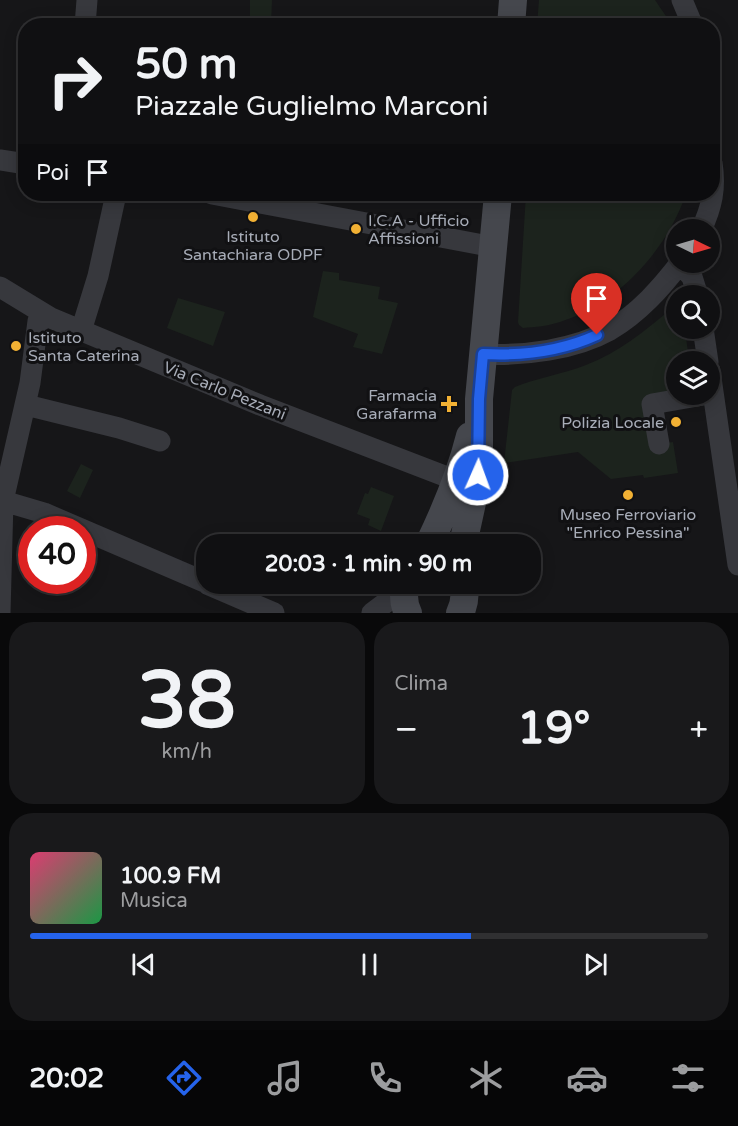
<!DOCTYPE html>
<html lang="it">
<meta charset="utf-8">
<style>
:root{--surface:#101012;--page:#19191b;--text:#f1f3f6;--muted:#9c9d9f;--line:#303032;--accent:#2563eb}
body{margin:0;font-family:"Varela Round",sans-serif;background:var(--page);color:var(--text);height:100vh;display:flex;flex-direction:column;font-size:22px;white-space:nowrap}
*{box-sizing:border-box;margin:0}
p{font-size:20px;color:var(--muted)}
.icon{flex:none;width:33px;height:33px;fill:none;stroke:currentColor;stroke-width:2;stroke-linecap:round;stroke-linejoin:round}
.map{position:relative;height:613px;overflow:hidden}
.details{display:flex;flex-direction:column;gap:9px;padding:9px;background:#09090a;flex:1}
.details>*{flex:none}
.top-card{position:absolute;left:18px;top:18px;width:702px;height:183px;border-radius:24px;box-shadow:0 3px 15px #0003,0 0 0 2px var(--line);background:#101012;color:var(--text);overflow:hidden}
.needle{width:39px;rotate:95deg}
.tools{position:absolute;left:666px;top:219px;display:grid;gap:12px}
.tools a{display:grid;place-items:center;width:54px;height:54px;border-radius:50%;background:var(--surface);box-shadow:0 3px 15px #0003,0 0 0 2px var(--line);font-size:30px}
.speed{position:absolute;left:18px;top:516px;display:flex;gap:12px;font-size:30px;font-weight:700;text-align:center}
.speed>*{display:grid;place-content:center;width:78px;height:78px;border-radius:50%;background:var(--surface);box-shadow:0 3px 15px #0003,0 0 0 2px var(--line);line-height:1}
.speed .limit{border:9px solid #d22;background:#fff;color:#111}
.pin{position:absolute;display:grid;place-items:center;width:51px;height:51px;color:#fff;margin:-62px -26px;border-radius:50% 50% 50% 0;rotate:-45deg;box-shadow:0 0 6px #0007}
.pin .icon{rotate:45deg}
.me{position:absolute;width:66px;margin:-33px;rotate:2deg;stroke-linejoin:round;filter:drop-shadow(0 0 4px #0008)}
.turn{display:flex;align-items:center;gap:21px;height:126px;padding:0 18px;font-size:27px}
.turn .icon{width:78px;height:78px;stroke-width:2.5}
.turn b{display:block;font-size:42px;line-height:51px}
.then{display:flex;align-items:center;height:57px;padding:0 18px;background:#0003;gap:12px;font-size:22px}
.big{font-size:45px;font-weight:700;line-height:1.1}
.details .widget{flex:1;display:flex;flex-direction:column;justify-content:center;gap:9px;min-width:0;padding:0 21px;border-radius:24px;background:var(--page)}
.details .dial{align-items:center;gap:0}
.dial b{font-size:78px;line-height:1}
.song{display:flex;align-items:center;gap:18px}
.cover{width:72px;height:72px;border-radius:9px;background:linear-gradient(135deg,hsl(340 70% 55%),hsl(140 70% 35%))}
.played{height:6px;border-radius:3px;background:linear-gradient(90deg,var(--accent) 65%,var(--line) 65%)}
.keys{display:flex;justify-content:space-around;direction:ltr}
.heat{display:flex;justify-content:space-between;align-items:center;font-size:33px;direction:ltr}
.details .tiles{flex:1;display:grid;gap:9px;grid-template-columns:1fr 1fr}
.widget:last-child{grid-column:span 2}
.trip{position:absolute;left:196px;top:534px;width:345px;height:60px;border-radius:24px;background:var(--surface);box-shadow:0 3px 15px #0003,0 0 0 2px var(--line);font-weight:700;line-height:60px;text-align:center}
.tabs{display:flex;height:96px;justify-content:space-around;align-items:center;background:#060607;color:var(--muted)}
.tabs .icon{width:42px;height:42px}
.tabs .selected{color:var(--accent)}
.tabs b{font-size:27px;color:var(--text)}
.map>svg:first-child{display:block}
.green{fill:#1c231d}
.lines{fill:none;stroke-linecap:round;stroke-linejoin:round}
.street{stroke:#37383d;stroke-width:21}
.secondary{stroke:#45474d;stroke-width:28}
.route-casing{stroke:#184099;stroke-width:15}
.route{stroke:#2563eb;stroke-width:10}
.poi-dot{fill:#f2b134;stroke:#111113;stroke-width:2}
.labels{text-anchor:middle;stroke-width:6;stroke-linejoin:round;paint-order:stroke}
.poi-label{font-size:16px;fill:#a8adb8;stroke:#111113;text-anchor:start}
.street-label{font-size:16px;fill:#a8adb8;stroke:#111113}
</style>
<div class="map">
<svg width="738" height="613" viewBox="0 0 738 613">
<rect width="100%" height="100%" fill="#161618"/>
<path class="green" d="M250,0h22l-1,25 -21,-1z
M539,0h116l17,25h-135z
M526,194h160c-20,57 -67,109 -126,128 -12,4 -25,5 -37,6l-4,-3 -1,-3z
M323,271l16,2v7l41,7 -2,12 20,4 -16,51 -29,-7 5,-13 -45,-17z
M178,298l47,14 -12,34 -46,-18z
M671,309h5v19l9,1 4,32 -13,1v32l-27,7 7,43 17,-2 5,31 -34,5 -1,-3 -32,4 -33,-27 -74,11 8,-73 3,-3c22,-9 48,-13 71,-22 32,-12 59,-34 85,-56z
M81,464l12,6 -13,28 -13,-7z
M371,487l23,9 -13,35 -13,-6 2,-6 -13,-5 8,-21 3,1z"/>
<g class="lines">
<path class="street" d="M682,0l11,26
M85,26l2,-26
M0,160l26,4
M212,194l282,53
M701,230c11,-23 15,-42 11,-67
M680,264l12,13 6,19
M0,287l51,31 209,87 195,75
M703,328l5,34
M81,331l17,-55 18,-82
M483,354c41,2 91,-4 127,-24 29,-17 51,-42 71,-68
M710,371l28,194
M26,405l93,23 41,13
M659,444l-7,-40 57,-10
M0,500l44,13 163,70
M207,584l67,29
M0,613l3,-112 27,-118 8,-62 4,-8
M372,613l32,-24"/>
<path class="secondary" d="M511,26l2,-26
M429,544c16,-33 32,-72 41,-108
M463,544l15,-69 1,-22v-54l19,-205
M406,584c-3,10 -3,19 2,29
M460,613c5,-10 6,-19 2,-29"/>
</g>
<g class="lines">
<g class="route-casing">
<path id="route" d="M478,475l1,-76 4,-45c39,2 79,-3 114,-19"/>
</g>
<use href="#route" class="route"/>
</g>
<g class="poi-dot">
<circle cx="253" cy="217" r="6"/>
<circle cx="356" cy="229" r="6"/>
<circle cx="16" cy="346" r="6"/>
<path d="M446 395h6v6h6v6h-6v6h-6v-6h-6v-6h6z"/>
<circle cx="676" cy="422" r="6"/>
<circle cx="628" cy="495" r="6"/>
</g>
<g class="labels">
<g class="poi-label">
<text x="368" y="226">I.C.A - Ufficio<tspan x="368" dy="18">Affissioni</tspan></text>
<text x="253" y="242" text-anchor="middle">Istituto<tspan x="253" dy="18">Santachiara ODPF</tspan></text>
<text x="28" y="343">Istituto<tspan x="28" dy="18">Santa Caterina</tspan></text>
<text x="437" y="401" text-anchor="end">Farmacia<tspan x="437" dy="18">Garafarma</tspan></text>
<text x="664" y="428" text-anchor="end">Polizia Locale</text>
<text x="628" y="520" text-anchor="middle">Museo Ferroviario<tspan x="628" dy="18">"Enrico Pessina"</tspan></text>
</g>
<g class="street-label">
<text transform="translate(225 390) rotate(22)" y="6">Via Carlo Pezzani</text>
</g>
</g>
</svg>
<div class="tools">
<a><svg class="needle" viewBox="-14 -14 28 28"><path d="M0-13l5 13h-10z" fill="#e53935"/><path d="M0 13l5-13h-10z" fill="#9c9d9f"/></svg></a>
<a><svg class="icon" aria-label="search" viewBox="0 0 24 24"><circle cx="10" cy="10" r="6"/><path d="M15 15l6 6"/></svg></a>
<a><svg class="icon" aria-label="layers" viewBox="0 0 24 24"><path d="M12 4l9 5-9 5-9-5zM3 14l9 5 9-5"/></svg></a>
</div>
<div class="speed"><div class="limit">40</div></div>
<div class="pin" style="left:597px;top:335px;background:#d93025"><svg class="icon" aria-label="arrive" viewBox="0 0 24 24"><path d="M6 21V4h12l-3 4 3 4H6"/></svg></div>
<svg class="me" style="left:478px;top:475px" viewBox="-20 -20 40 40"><circle r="17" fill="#2563eb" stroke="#fff" stroke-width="3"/><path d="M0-11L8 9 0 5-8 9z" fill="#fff"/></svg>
<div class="trip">20:03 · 1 min · 90 m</div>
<div class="top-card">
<div class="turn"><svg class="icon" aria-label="right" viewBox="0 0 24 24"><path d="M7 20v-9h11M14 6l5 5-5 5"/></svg><div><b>50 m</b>Piazzale Guglielmo Marconi</div></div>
<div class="then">Poi<svg class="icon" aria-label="arrive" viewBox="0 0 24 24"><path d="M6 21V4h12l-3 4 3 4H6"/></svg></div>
</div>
</div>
<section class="details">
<div class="tiles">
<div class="widget dial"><b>38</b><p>km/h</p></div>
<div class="widget"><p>Clima</p>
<div class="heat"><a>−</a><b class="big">19°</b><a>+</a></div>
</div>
<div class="widget">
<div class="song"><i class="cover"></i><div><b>100.9 FM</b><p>Musica</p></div></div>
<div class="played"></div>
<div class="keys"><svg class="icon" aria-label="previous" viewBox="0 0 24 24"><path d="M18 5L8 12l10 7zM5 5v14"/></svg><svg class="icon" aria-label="pause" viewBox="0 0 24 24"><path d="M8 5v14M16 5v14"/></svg><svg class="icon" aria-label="next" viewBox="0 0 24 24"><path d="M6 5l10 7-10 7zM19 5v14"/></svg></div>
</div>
</div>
</section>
<nav class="tabs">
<b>20:02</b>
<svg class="icon selected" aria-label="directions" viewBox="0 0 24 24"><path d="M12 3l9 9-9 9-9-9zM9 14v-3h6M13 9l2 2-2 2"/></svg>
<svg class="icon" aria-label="music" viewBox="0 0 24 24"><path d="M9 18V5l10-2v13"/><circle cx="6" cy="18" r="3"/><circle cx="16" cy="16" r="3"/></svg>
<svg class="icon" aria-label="phone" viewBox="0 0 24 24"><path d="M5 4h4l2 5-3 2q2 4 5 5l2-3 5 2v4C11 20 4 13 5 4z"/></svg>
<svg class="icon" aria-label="climate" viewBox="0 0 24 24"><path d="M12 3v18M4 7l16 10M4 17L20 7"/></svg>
<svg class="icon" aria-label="car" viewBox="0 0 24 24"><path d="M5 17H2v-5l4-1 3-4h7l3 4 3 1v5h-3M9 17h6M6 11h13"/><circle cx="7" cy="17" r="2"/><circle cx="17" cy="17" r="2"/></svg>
<svg class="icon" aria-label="filters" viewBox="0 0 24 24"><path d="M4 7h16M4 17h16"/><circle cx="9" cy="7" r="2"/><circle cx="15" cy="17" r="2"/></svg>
</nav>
